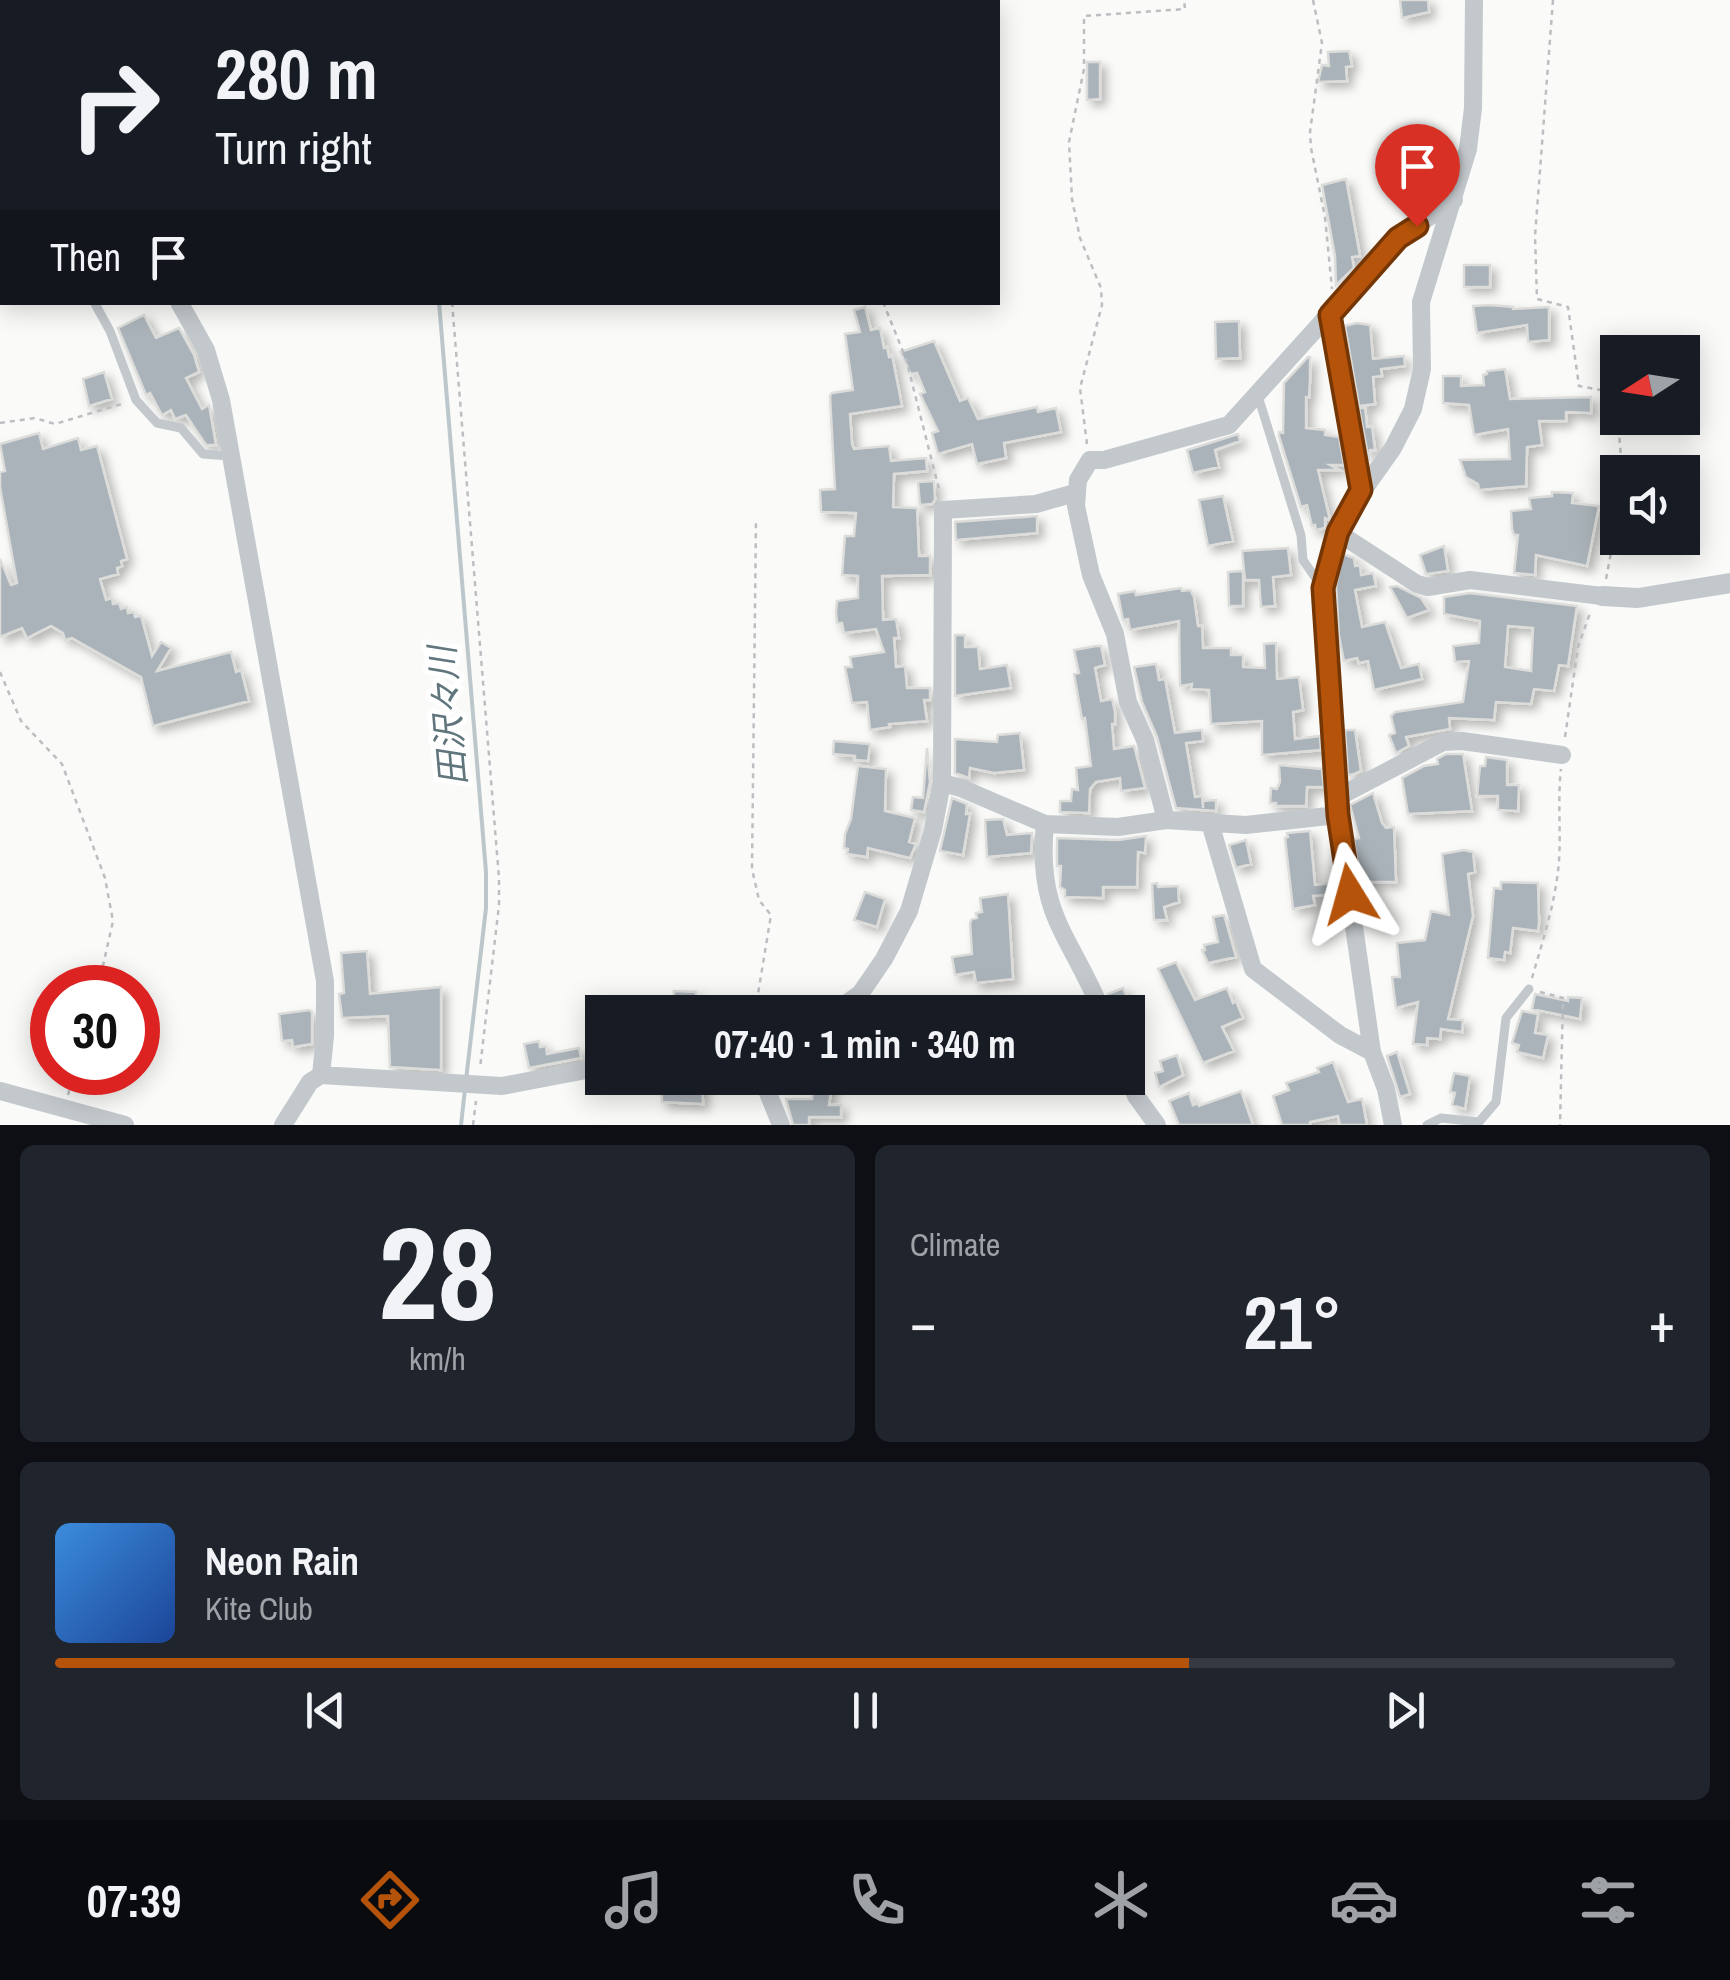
<!DOCTYPE html>
<meta charset="utf-8">
<style>
:root{--surface:#171b24;--page:#20242c;--text:#f1f3f6;--muted:#9ea1a6;--line:#363941;--accent:#b45309}
body{margin:0;font-family:"Archivo Narrow","Noto Sans JP",sans-serif;background:var(--page);color:var(--text);height:100vh;display:flex;flex-direction:column;font-size:38px;white-space:nowrap}
*{box-sizing:border-box;margin:0}
p{font-size:32px;color:var(--muted)}
.icon{flex:none;width:55px;height:55px;fill:none;stroke:currentColor;stroke-width:2;stroke-linecap:round;stroke-linejoin:round}
.map{position:relative;height:1125px;overflow:hidden}
.panel{display:flex;flex-direction:column;gap:20px;padding:20px;background:#0d0f14;flex:1}
.panel>*{flex:none}
.hud{position:absolute;left:0px;top:0px;width:1000px;height:305px;box-shadow:0 5px 25px #0003;background:#171b24;color:var(--text);overflow:hidden}
.needle{width:65px;rotate:258deg}
.controls{position:absolute;left:1600px;top:335px;display:grid;gap:20px}
.controls a{display:grid;place-items:center;width:100px;height:100px;border-radius:0px;background:var(--surface);box-shadow:0 5px 25px #0003;font-size:50px}
.speed{position:absolute;left:30px;top:965px;display:flex;gap:20px;font-size:50px;font-weight:700;text-align:center}
.speed>*{display:grid;place-content:center;width:130px;height:130px;border-radius:50%;background:var(--surface);box-shadow:0 5px 25px #0003;line-height:1}
.speed .limit{border:15px solid #d22;background:#fff;color:#111}
.pin{position:absolute;display:grid;place-items:center;width:85px;height:85px;color:#fff;margin:-102px -42px;border-radius:50% 50% 50% 0;rotate:-45deg;box-shadow:0 0 10px #0007}
.pin .icon{rotate:45deg}
.me{position:absolute;width:110px;margin:-55px;rotate:352deg;stroke-linejoin:round;filter:drop-shadow(0 0 8px #0008)}
.turn{display:flex;align-items:center;gap:35px;height:210px;padding:0 50px;font-size:45px}
.turn .icon{width:130px;height:130px;stroke-width:2.5}
.turn b{display:block;font-size:70px;line-height:85px}
.then{display:flex;align-items:center;height:95px;padding:0 50px;background:#0003;gap:20px;font-size:38px}
.big{font-size:75px;font-weight:700;line-height:1.1}
.panel .card{flex:1;display:flex;flex-direction:column;justify-content:center;gap:15px;min-width:0;padding:0 35px;border-radius:15px;background:var(--page)}
.panel .dial{align-items:center;gap:0}
.dial b{font-size:130px;line-height:1}
.song{display:flex;align-items:center;gap:30px}
.cover{width:120px;height:120px;border-radius:15px;background:linear-gradient(135deg,hsl(210 70% 55%),hsl(220 70% 35%))}
.played{height:10px;border-radius:5px;background:linear-gradient(90deg,var(--accent) 70%,var(--line) 70%)}
.keys{display:flex;justify-content:space-around;direction:ltr}
.heat{display:flex;justify-content:space-between;align-items:center;font-size:55px;direction:ltr}
.panel .tiles{flex:1;display:grid;gap:20px;grid-template-columns:1fr 1fr}
.card:last-child{grid-column:span 2}
.trip{position:absolute;left:585px;top:995px;width:560px;height:100px;border-radius:0px;background:var(--surface);box-shadow:0 5px 25px #0003;font-weight:700;line-height:100px;text-align:center}
.tab-bar{display:flex;height:160px;justify-content:space-around;align-items:center;background:#090b0e;color:var(--muted)}
.tab-bar .icon{width:70px;height:70px}
.tab-bar .current{color:var(--accent)}
.tab-bar b{font-size:45px;color:var(--text)}
.map>svg:first-child{display:block}
.lines{fill:none;stroke-linecap:round;stroke-linejoin:round}
.stream{stroke:#bbc7cb;stroke-width:4}
.building{fill:#aab3b9;stroke:#dcdcda;stroke-width:2.5;fill-rule:evenodd;filter:url(#shadow)}
.path{stroke:#bbbfc2;stroke-width:2.5;stroke-dasharray:5 5;stroke-linecap:butt}
.service{stroke:#c3c8cc;stroke-width:9}
.minor{stroke:#c3c8cc;stroke-width:18}
.tertiary{stroke:#c3c8cc;stroke-width:20}
.route-casing{stroke:#753606;stroke-width:25}
.route{stroke:#b45309;stroke-width:18}
.labels{text-anchor:middle;stroke-width:10;stroke-linejoin:round;paint-order:stroke}
.water-label{font-size:35px;font-style:italic;fill:#60757c;stroke:#fff}
</style>
<div class="map">
<svg width="1730" height="1125" viewBox="0 0 1730 1125">
<defs>
<filter id="shadow"><feDropShadow dx="5.5" dy="5.5" stdDeviation="5" flood-color="#0004"/></filter>
</defs>
<rect width="100%" height="100%" fill="#fafaf8"/>
<g class="lines">
<path class="stream" d="M413,0v2
M439,302l47,570v36l-20,172
M461,1125l4,-36"/>
</g>
<path class="building" d="M1400,0h28l1,12 -27,6z
M1349,51l3,15 -6,1 1,14 -29,1 4,-17 7,1 -1,-14z
M1087,62h13v37l-13,1z
M1346,179l14,77 -8,1 2,11 -18,17 -1,-29 -13,-71z
M1464,265h26v22h-26z
M1490,305l23,2v2l36,-2v33l-21,2 -1,-17 -50,8 -4,-27z
M865,307l6,23 9,-2 4,20 3,-1 2,10 3,-2 10,51 -52,8 2,30 2,5 35,-3 2,15 35,-3 1,13 -33,3 -1,33 24,1 2,48h11v19l-48,1 1,44 13,-1 3,19h-5l2,29 9,-1 2,22h23v12h-6l3,21 -38,3 1,3 -20,3 -3,-28 -15,1 -7,-36h7l-2,-10 34,-5 -8,-23 -32,4 -2,-10h-5l-1,-12 1,-10 21,-3v-22l-16,-1 3,-39h9l2,-23 -35,-1 -1,-22 15,-1 -5,-93 2,-3 21,-3 -8,-56 15,-2 -6,-22z
M144,315l12,23 23,-10 15,27 5,17 -13,6 16,31 7,-4 7,40h-10l-20,-30 -11,4 -4,-9 -9,5 -12,-22 -4,2 -28,-67z
M1239,321l1,37 -24,1 -1,-37z
M1357,323l13,2 3,34 31,-3 1,10 -24,3 1,7 -9,1 2,27 -16,2 -14,-80z
M934,341l26,60 8,-3 10,21 59,-12 1,5 18,-4 5,24 -57,11 2,15 -29,6 -5,-20 -34,10 -6,-21 6,-2 -18,-37 5,-2 -8,-19 -6,1 -11,-22z
M1308,357h2v24l-1,16h-3v31l19,2v5l14,2 5,28h-14l9,5h-21l12,50 -5,-2v10l-9,2 -1,-5 -3,1 -5,-21 -6,2 -22,-71v-4l4,1 1,-50z
M1505,369l5,30 81,-2v16l-25,-1v9h-27l3,24 -15,2 -1,39 -47,4 -1,-6 -12,-7 -6,-17 50,-1 -2,-30 -34,6 -5,-30 -26,-2v-27h18v10l23,-1 -1,-10 4,-1v-3z
M104,372l8,27 -23,7 -6,-27z
M1359,408h6l2,19h5l3,23h-5l-1,11z
M39,433l4,16 35,-11 3,12 16,-4 30,113 -6,2 1,5 -5,2 1,6 -18,5 6,21 6,-2 1,6 6,-1 2,6 6,-2 1,6 6,-1 1,5 6,-1 11,40 9,-14 10,6 -14,23 74,-19 5,20 5,-2 8,31 -96,25 -12,-49 -69,-39 -7,2 -2,-7 -12,-7 -24,12 -5,-10 -22,9v-78l11,26 6,-2 -17,-96v-15l5,-1 -5,-27z
M1238,434l2,7 -25,9 4,17 -26,6 -6,-23z
M934,481l1,19 -3,4 -12,1 -2,-23z
M1552,492l21,1 -1,10 27,3 -12,60 -51,-11 -1,20 -21,-2 4,-38h-4l-2,-6 -1,-18 20,-2 -2,-11 23,-2z
M1223,496l10,45 -25,5 -9,-46z
M1037,516v17l-81,7 -1,-18z
M1444,546l4,25 -22,3 -6,-19z
M1288,548l3,27 -18,2 2,29 -14,1 -2,-27h-14l-3,-29z
M1343,554l11,4 1,8 5,-1 1,10 12,-2 3,13 -21,4 7,37 23,-5 16,46 18,-4 3,15 -48,11 -6,-29 -9,2 -2,-5 -13,3 -5,-25 -3,-50z
M1243,571v35h-14l-1,-34z
M1397,586l24,12 8,12 -22,8 -17,-31z
M1181,588l1,3 8,-1 4,7 4,29h4l1,22h28v7h12v12l22,1 -1,-24 12,-1 1,36 22,-2 4,33 -10,2 2,27 25,-3 1,14 -59,5v-34l-51,3 -2,-34 -18,-1 1,-5 -12,2 -1,-65 -49,9 -2,-11 -5,1 -5,-26 17,-3 1,4z
M1470,593l107,13 -9,60 -9,-1 -5,26 -20,-2 -3,15 -35,-2 -2,18 -45,-2 1,11 -44,8 3,9 -13,7 -7,-18 6,-2 -4,-17 4,-4 68,-10 6,-41 -14,1 -2,-16 26,-3 1,-22 -36,-7v-17zM1508,626l25,2 -2,43 -26,-4z
M955,635h10v12h13l2,22 27,-4 4,23 -56,8z
M1096,646h5l4,19 -10,3 6,33 11,-2 3,13v12h-3l2,25 20,-3 11,42 -24,3 -1,-13 -24,4 -6,7 -1,24 -29,-1v-11h11l1,-12 6,1 -2,-22 15,-2 -6,-48 -3,1 -8,-45 5,-1 -5,-23z
M1156,664l3,16 6,-1 10,54 27,-3 1,11 -17,2 9,54 7,-1 1,12v-7l13,-1v11l-40,-3 -19,-71 -15,-35 -8,-35z
M1345,730h10l6,41 -7,3 -6,1z
M1020,733l4,37 -30,3 -24,-5 -1,10 -14,-5v-34l42,3 1,-7z
M834,741l36,3 -2,17 -13,-1v-4l-22,-2z
M927,748l3,34 -6,30 -13,-2 2,-13 10,1z
M1446,754h17l9,57 -64,3 -6,-36 22,-12 14,-2 -1,-5z
M1486,757l21,3v25h12l-1,26 -20,-1v-14h-21l3,-30h5z
M1279,765l43,4 2,18h-17l-1,19h-30v-3h-6l1,-15 6,1 3,-7z
M858,766l28,3 -1,42 30,7 -6,24 7,2 -6,14 -42,-10 -1,9 -20,-3 1,-5 -4,-1 1,-14 6,-15z
M1373,793l9,30 4,5 8,-1 2,55h-36l-6,-43 5,-1 -9,-33z
M952,798l15,6 -1,10h4l-7,41 -23,-4z
M1003,819l4,16 25,-2 -1,20 -44,4 -2,-37z
M1310,831l5,54 20,-2 2,11 -24,2 2,9 -22,4 -8,-71 3,-1 -1,-4z
M1146,836l-1,17 -7,-1 -1,35h-34v11l-38,-1v-7l-5,-3 1,-21h-4v-28l61,2z
M1246,840l5,24 -15,4 -7,-23z
M1464,850l9,2 2,20 -7,2 5,42 -25,103 15,1 -1,12 -21,-3 -1,10 -13,-1v7l-14,-1 5,-42 -22,6 -4,-31h8l-3,-34 28,-3 6,-29 18,4 -7,-61z
M1501,882l37,1 1,40 -1,8 -25,-3 -3,25 -5,-1 -1,8 -16,-2 6,-70 7,1z
M1157,883l1,4 20,-1 1,16 -15,5 3,13h-13l-2,-36z
M865,892l20,7 -8,28 -23,-7z
M1008,894l5,85 -37,4 -2,-11 -19,3 -3,-18 20,-3 -2,-31 2,-4 5,-1 -1,-5 6,-1 -2,-14z
M1224,915l12,42 -28,6 -6,-13h3l-1,-5 14,-3 -5,-25z
M367,951l3,43 71,-7v83l-51,-3 -2,-51 -46,2 -3,-24 5,-1 -3,-40z
M1176,962l19,38 32,-12 6,15 3,-2 7,17 -21,9 12,24 -31,12 -45,-94z
M1123,988l10,24h-19l-6,-18z
M674,991l22,1 -1,20h-22z
M1535,994l33,7v-4l14,1 -2,21 -48,-10z
M309,1010l3,2v32l-19,3 -1,-7 -10,1 -3,-27z
M1522,1011l16,3 -3,19 13,2 -5,23 -26,-6 2,-7 -7,-2z
M539,1041l1,6 6,-1 1,8 32,-6 2,10 -52,10 -5,-24z
M1397,1052l13,42 -10,3 -13,-41z
M1177,1055l6,20 -24,12 -4,-14 8,-2 -3,-10z
M1333,1062l15,40 14,-3 5,26h-27l-2,-9 -28,6v3h-28l-9,-29 16,-6 -3,-7 33,-11 -2,-4z
M1454,1073l16,3 -5,33 -13,-4 3,-12 -5,-1z
M702,1078l1,26 -41,-2 -1,-22z
M816,1078h17l-4,27h12v12h-32v8h-16l-7,-26h26z
M1241,1091l12,34h-74l-10,-24 20,-8 4,12 5,-2 1,3z"/>
<g class="lines">
<path class="path" d="M226,0v2
M422,0l1,2
M929,0v2
M1313,0l9,43 -12,89 1,16 14,69 7,72
M1553,0l-18,236 2,63 31,8 11,79 27,5 12,14
M452,302l47,576v27l-19,163
M883,302l23,57 34,134
M1618,418l4,54
M0,423l35,-5 20,6 70,-21
M1087,444l-7,-56 22,-83 -1,-17 -21,-50 -8,-39 -3,-57 15,-73v-53l101,-7 -1,-9
M1606,579l12,-63
M0,672l21,49 41,43 43,114 8,43 -15,67
M1565,737l13,-90 12,-34
M1532,978c10,-35 22,-71 26,-107 4,-33 -1,-68 3,-102
M1540,992l23,6 -3,127
M755,1012l16,-97 -12,-15 -7,-31 4,-349
M68,1095l6,-23
M473,1125l3,-24"/>
<path class="service" d="M525,0v2
M94,302l16,29 26,69 21,23 24,5 22,26 28,2
M1258,396l43,139 2,25 18,26
M1427,1125l14,-7 38,4 17,-20 10,-84 23,-29"/>
<path class="minor" d="M0,45l2,3
M179,302l27,48 15,50 104,581v55l-4,39
M1330,315l31,175
M1337,532l80,52 11,3 42,-7 132,16
M942,783l19,5 84,36 73,3 48,-7 80,5 92,-10
M1340,796l103,-54 19,-1 100,14
M1166,820l-21,-80 -17,-38 -13,-68 -24,-59 -15,-69 2,-26 12,-20h14l125,-35 169,-187 56,-38
M1210,823l43,146 87,66 32,17
M1045,824c-9,91 26,112 57,188
M834,1012l26,-18 24,-35 25,-48 24,-81 9,-47 1,-273 93,-6 39,-11
M1128,1075l8,21 21,29
M762,1078l19,47
M0,1091l125,34
M283,1125l27,-43 11,-7 181,11 100,-19
M1393,1125l-7,-36 -14,-37 -34,-237 -15,-227 6,-32 18,-43 46,-65 20,-39 9,-40 -1,-67 47,-153 5,-41 1,-108"/>
<path class="tertiary" d="M1602,596l36,2 92,-15"/>
</g>
<g class="lines">
<g class="route-casing">
<path id="route" d="M1350,894l-12,-79 -15,-227 15,-56 23,-42 -31,-175 68,-77 19,-12"/>
</g>
<use href="#route" class="route"/>
</g>
<g class="labels">
<g class="water-label">
<text transform="translate(448 716) rotate(-95)" y="12">田沢々川</text>
</g>
</g>
</svg>
<div class="controls">
<a><svg class="needle" viewBox="-14 -14 28 28"><path d="M0-13l5 13h-10z" fill="#e53935"/><path d="M0 13l5-13h-10z" fill="#9ea1a6"/></svg></a>
<a><svg class="icon" aria-label="sound" viewBox="0 0 24 24"><path d="M4 9h4l5-4v14l-5-4H4zM17 9q2 3 0 6"/></svg></a>
</div>
<div class="speed"><div class="limit">30</div></div>
<div class="pin" style="left:1417px;top:226px;background:#d93025"><svg class="icon" aria-label="arrive" viewBox="0 0 24 24"><path d="M6 21V4h12l-3 4 3 4H6"/></svg></div>
<svg class="me" style="left:1350px;top:894px" viewBox="-20 -20 40 40"><path d="M0-17L14 15 0 8-14 15z" fill="#b45309" stroke="#fff" stroke-width="4"/></svg>
<div class="trip">07:40 · 1 min · 340 m</div>
<div class="hud">
<div class="turn"><svg class="icon" aria-label="right" viewBox="0 0 24 24"><path d="M7 20v-9h11M14 6l5 5-5 5"/></svg><div><b>280 m</b>Turn right</div></div>
<div class="then">Then<svg class="icon" aria-label="arrive" viewBox="0 0 24 24"><path d="M6 21V4h12l-3 4 3 4H6"/></svg></div>
</div>
</div>
<section class="panel">
<div class="tiles">
<div class="card dial"><b>28</b><p>km/h</p></div>
<div class="card"><p>Climate</p>
<div class="heat"><a>−</a><b class="big">21°</b><a>+</a></div>
</div>
<div class="card">
<div class="song"><i class="cover"></i><div><b>Neon Rain</b><p>Kite Club</p></div></div>
<div class="played"></div>
<div class="keys"><svg class="icon" aria-label="previous" viewBox="0 0 24 24"><path d="M18 5L8 12l10 7zM5 5v14"/></svg><svg class="icon" aria-label="pause" viewBox="0 0 24 24"><path d="M8 5v14M16 5v14"/></svg><svg class="icon" aria-label="next" viewBox="0 0 24 24"><path d="M6 5l10 7-10 7zM19 5v14"/></svg></div>
</div>
</div>
</section>
<nav class="tab-bar">
<b>07:39</b>
<svg class="icon current" aria-label="directions" viewBox="0 0 24 24"><path d="M12 3l9 9-9 9-9-9zM9 14v-3h6M13 9l2 2-2 2"/></svg>
<svg class="icon" aria-label="music" viewBox="0 0 24 24"><path d="M9 18V5l10-2v13"/><circle cx="6" cy="18" r="3"/><circle cx="16" cy="16" r="3"/></svg>
<svg class="icon" aria-label="phone" viewBox="0 0 24 24"><path d="M5 4h4l2 5-3 2q2 4 5 5l2-3 5 2v4C11 20 4 13 5 4z"/></svg>
<svg class="icon" aria-label="climate" viewBox="0 0 24 24"><path d="M12 3v18M4 7l16 10M4 17L20 7"/></svg>
<svg class="icon" aria-label="car" viewBox="0 0 24 24"><path d="M5 17H2v-5l4-1 3-4h7l3 4 3 1v5h-3M9 17h6M6 11h13"/><circle cx="7" cy="17" r="2"/><circle cx="17" cy="17" r="2"/></svg>
<svg class="icon" aria-label="filters" viewBox="0 0 24 24"><path d="M4 7h16M4 17h16"/><circle cx="9" cy="7" r="2"/><circle cx="15" cy="17" r="2"/></svg>
</nav>
